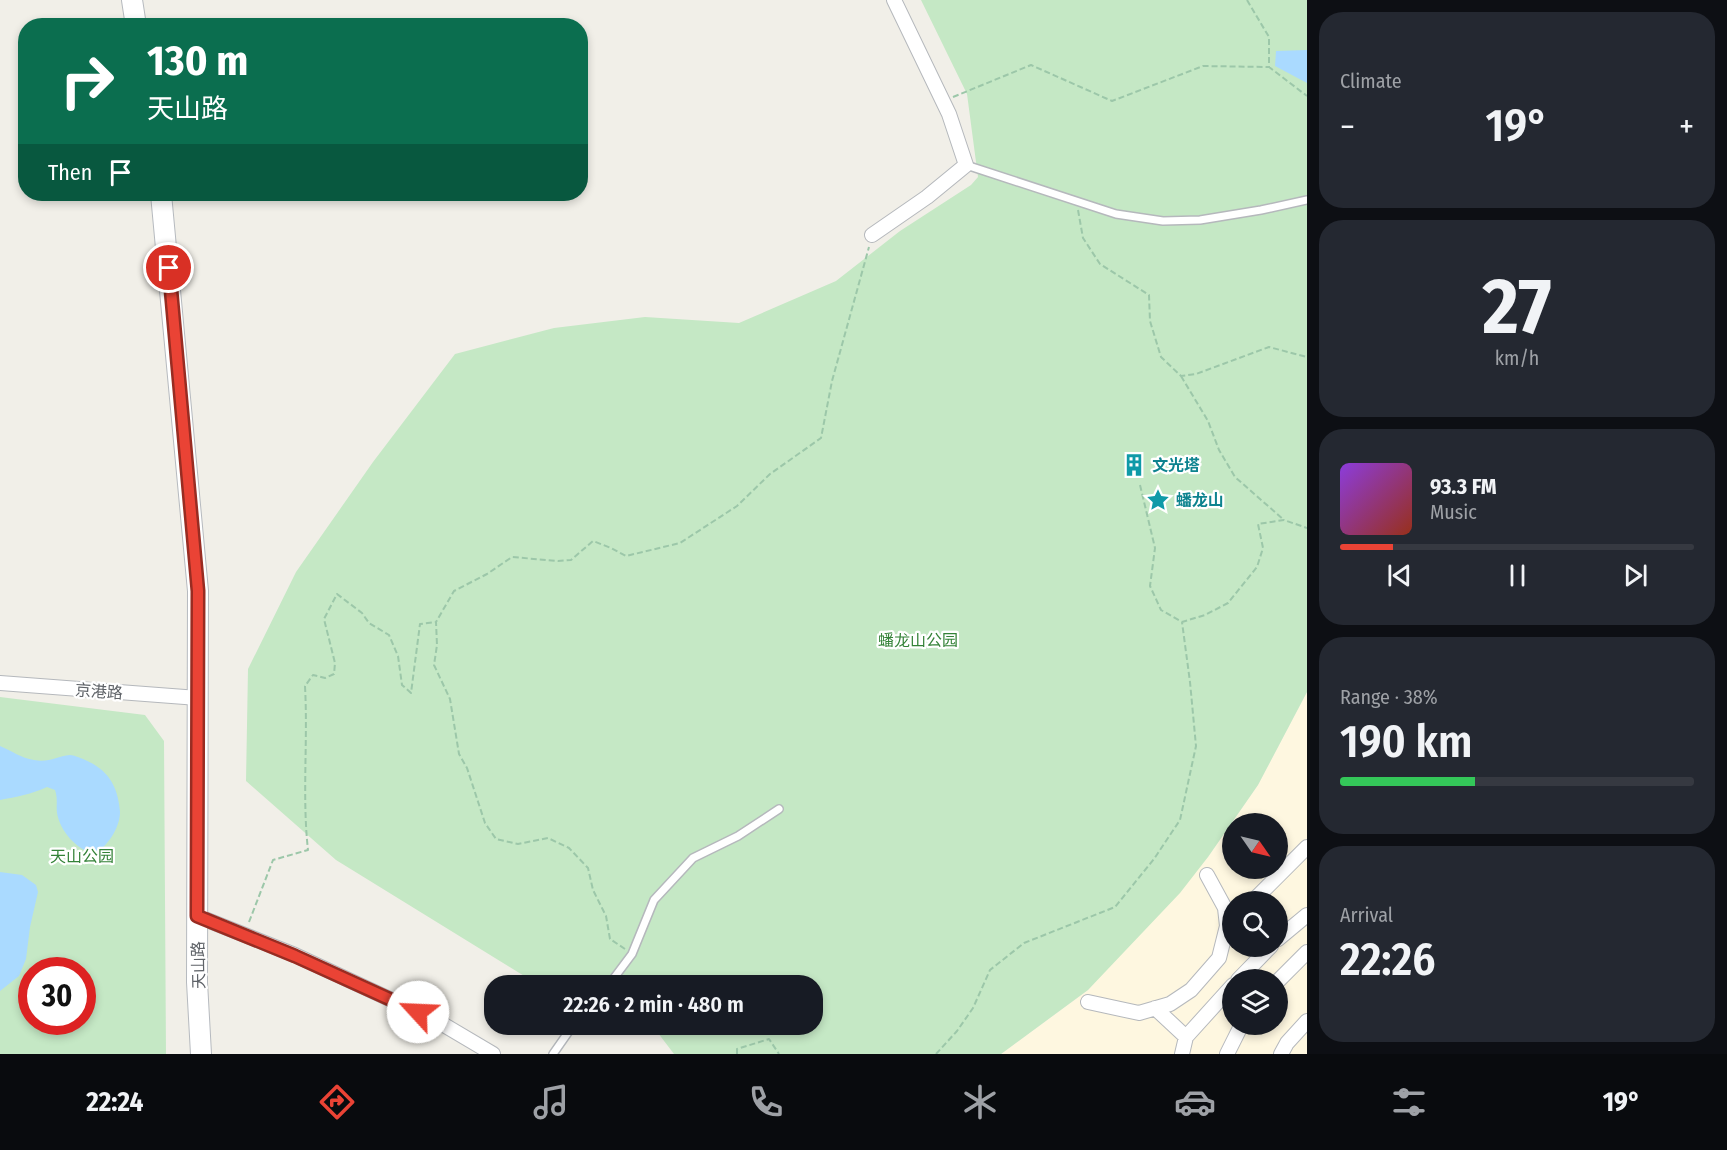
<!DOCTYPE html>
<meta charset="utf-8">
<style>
:root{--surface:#171b24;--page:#242831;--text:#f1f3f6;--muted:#9ea1a6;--line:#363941;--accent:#ea4335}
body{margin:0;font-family:"Fira Sans Condensed","Noto Sans SC",sans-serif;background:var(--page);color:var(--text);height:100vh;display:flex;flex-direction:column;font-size:22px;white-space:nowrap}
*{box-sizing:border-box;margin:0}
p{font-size:20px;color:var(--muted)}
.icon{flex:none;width:33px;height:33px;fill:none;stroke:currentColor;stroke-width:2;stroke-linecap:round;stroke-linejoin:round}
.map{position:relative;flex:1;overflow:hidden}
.side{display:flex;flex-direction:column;gap:12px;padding:12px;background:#0d0f14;width:420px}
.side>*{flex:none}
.hud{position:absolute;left:18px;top:18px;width:570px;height:183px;border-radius:24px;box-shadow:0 3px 9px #0003;background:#0b6e4f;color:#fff;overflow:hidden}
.needle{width:39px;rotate:124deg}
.fabs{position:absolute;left:1222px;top:813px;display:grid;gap:12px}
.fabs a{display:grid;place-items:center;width:66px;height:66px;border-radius:50%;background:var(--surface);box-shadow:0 3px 9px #0003;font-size:30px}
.speed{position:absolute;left:18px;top:957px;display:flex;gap:12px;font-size:30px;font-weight:700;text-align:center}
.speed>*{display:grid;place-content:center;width:78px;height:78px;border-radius:50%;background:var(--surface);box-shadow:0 3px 9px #0003;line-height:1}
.speed .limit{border:9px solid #d22;background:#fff;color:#111}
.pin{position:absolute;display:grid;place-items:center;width:51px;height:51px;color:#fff;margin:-26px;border:3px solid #fff;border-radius:50%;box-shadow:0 2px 6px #0007}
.me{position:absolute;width:66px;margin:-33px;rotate:295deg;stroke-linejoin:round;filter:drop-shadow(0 0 4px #0008)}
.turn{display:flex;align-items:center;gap:21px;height:126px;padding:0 30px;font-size:27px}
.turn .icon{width:78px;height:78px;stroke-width:2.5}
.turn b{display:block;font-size:42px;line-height:51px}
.then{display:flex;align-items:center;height:57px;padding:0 30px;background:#0003;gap:12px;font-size:22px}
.big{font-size:45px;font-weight:600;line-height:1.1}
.side .card{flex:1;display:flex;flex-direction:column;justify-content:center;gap:9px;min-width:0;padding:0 21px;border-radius:24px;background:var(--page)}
.side .dial{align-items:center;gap:0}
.dial b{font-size:78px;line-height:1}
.song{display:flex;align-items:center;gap:18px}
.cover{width:72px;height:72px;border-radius:9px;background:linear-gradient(135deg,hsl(270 70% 55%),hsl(10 70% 35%))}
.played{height:6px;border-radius:3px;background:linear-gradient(90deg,var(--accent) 15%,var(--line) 15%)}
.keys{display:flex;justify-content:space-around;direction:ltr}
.heat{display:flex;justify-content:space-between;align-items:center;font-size:33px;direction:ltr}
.charge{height:9px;border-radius:4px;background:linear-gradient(90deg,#34c759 38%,var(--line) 0)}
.trip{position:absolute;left:484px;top:975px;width:339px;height:60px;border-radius:24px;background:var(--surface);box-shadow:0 3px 9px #0003;font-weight:600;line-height:60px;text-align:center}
.menu{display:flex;height:96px;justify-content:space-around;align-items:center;background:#090b0e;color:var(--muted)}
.menu .icon{width:42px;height:42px}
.menu .selected{color:var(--accent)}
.menu b{font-size:27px;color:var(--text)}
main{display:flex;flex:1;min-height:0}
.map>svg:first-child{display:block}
.commercial{fill:#fef7e0;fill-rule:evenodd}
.green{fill:#c5e8c5;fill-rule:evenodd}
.water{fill:#aadaff}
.building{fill:#cccac5;stroke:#d6d1c6;stroke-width:1.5}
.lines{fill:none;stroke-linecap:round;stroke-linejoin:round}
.lane-casing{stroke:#b5b8bc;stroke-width:10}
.street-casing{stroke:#b5b8bc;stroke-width:16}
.secondary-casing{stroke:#b6babf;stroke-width:22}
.path{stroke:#9cc7a9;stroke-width:2;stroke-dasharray:6 3;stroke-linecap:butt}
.lane{stroke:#fff;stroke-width:7}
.street{stroke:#fff;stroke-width:14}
.secondary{stroke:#fff;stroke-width:20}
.route-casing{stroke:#982c22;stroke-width:15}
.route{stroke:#ea4335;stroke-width:10}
.labels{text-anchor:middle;stroke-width:4.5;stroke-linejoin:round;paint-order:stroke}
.culture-label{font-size:16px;font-weight:bold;fill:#0d838f;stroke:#fff;text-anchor:start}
.park-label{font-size:16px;fill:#348238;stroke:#fff}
.street-label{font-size:16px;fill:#5f6368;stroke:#fff}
</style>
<main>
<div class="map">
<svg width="1307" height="1054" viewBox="0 0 1307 1054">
<rect width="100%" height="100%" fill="#f1efe8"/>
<path class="commercial" d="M1307,692v362h-306l87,-64 120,-133 50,-72zM1233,824h45v44h-45zM1233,902h45v44h-45zM1233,980h45v44h-45z"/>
<path class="green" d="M921,0h386v692l-49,93 -50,72 -28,36 -92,97 -87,64h-327l-16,-21 -21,-8 176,-1v-38l-270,-1 -9,-3 -198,-122 -90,-79 2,-112 48,-97 77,-110 82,-108 99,-26 91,-11 94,6 97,-42 64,-50 71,-46 7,-8 -11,-83z
M0,697l145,18 19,26 2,313h-166zM32,970h50v52h-50z"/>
<path class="water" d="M1307,50v33l-32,-17 1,-15z
M0,746c12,5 21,12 34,14 15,3 23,-4 36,-5 4,0 10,3 13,4 25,10 35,27 37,53 0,16 -13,35 -26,42 -18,-5 -34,-23 -37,-41 -1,-8 1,-14 -2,-23l-8,-3c-15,7 -31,10 -47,13z
M0,872l22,3 14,10 2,7 -8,35 -4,32 -7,17 -19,15z"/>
<path class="building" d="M1133,455l9,4 1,10 -8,5 -9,-4v-10z"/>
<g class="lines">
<g class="lane-casing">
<path id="lane" d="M966,165l150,49 47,7 37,-1 61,-10 46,-10
M608,986l24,-32 22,-54 39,-42 45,-22 41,-27
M553,1054l21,-30"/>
</g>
<g class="street-casing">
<path id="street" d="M872,235l55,-38 39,-32 -17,-51 -55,-114
M0,683l198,15
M1252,902l55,-55
M197,916l98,39 144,67 54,32
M1278,939l29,-24
M1238,980l33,-34
M1278,981l29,-29
M1088,1002l51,11 31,-9 21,-14 28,-32 8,-32 -2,-18 -18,-33
M1155,1008l31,29
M1182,1054l4,-17 47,-52
M1227,1054l15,-30
M1281,1054l6,-11 20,-22"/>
</g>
<g class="secondary-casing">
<path id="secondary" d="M132,0l4,26
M161,194l37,397 -1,391 4,72"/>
</g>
<path class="path" d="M1247,0l22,37v30l38,29
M953,97l78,-32 81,36 91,-35 66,1
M1078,210l5,28 17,26 49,31 1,26 11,36 20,19 15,-2 73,-27 38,10
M1181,376l27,45 11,29 16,27 49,43
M1140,485l15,63 -5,38 11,24 21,12 23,-7 23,-12 29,-36 6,-19 -5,-24 26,-4 23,8
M249,922l24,-62 35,-10c-6,-53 0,-109 -3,-164l8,-11 12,3 9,-4 1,-11 -11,-44 13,-25 25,19 7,10 20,12 9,21 4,29 9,8 9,-69 16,-2
M625,949l-15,-10 -4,-23 -13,-26 -5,-22 -19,-20 -21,-10 -30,6 -22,-5 -11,-16 -18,-55 -8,-14 -9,-55 -16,-34 3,-20 -1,-23 18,-31 33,-17 25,-17 46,4 13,-1 22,-19 18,7 15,8 54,-13 57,-37 33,-32 51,-36 11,-57 37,-134
M737,1054v-5l32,-10 10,15
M936,1054l21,-23 16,-23 17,-38 34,-27 91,-36 39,-48 26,-39 16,-74 -6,-64 -8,-60"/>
<use href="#lane" class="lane"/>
<use href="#street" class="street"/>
<use href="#secondary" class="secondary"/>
</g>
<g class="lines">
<g class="route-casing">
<path id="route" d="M169,268l29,323 -1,325 98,40 123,56"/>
</g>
<use href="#route" class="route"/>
</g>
<defs>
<g id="building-bare" transform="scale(1.8)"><path d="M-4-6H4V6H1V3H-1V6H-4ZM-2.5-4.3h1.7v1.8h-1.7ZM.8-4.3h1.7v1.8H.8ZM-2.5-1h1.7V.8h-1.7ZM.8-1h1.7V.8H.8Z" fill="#0f9aa8" stroke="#fff" stroke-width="2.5" paint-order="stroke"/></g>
<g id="sight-bare" transform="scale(1.8)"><path d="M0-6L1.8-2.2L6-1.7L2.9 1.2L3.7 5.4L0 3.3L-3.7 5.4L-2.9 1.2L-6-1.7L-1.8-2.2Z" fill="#0f9aa8" stroke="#fff" stroke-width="2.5" paint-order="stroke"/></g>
</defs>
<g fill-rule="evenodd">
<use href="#building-bare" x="1134" y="465"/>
<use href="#sight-bare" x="1158" y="500"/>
</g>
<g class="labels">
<g class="culture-label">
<text x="1152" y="471">文光塔</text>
<text x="1176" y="506">蟠龙山</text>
</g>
<g class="park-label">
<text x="918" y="646">蟠龙山公园</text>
<text x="82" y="862">天山公园</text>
</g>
<g class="street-label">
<text transform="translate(99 691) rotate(4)" y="6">京港路</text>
<text transform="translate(198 965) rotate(-91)" y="6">天山路</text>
</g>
</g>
</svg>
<div class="fabs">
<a><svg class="needle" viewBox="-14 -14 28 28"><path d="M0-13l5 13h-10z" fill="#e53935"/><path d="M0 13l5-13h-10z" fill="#9ea1a6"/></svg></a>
<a><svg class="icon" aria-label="search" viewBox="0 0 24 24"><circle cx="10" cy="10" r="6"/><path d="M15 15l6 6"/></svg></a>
<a><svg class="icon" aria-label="layers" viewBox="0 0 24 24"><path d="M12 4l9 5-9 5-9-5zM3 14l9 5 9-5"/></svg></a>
</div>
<div class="speed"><div class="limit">30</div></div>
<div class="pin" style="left:169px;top:268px;background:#d93025"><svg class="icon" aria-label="arrive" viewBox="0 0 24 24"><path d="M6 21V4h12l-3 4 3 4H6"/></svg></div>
<svg class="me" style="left:418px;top:1012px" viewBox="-20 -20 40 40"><circle r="19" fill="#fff"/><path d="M0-13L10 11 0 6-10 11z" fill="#ea4335"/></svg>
<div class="trip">22:26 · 2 min · 480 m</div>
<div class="hud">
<div class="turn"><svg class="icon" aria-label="right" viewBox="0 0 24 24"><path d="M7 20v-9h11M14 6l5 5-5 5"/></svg><div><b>130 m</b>天山路</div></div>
<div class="then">Then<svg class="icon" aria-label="arrive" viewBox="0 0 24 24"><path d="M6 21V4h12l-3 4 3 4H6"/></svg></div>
</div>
</div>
<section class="side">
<div class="card"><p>Climate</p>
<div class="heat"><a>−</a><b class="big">19°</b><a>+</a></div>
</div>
<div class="card dial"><b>27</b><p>km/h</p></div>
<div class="card">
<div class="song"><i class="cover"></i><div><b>93.3 FM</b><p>Music</p></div></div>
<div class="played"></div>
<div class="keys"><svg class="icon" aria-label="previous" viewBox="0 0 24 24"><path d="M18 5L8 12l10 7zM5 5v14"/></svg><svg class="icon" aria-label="pause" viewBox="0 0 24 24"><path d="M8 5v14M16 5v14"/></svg><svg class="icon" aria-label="next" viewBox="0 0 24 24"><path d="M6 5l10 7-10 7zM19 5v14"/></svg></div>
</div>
<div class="card"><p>Range · 38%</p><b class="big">190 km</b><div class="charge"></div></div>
<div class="card"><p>Arrival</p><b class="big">22:26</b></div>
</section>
</main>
<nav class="menu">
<b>22:24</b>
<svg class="icon selected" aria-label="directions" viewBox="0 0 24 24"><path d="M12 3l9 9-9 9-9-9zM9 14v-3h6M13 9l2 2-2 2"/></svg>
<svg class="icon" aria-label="music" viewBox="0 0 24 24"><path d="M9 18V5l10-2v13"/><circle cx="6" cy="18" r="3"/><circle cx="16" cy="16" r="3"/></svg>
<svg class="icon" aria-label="phone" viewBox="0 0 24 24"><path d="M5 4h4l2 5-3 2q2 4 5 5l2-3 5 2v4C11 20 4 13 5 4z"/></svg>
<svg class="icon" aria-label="climate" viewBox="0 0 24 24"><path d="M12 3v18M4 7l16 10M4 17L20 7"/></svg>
<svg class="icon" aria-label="car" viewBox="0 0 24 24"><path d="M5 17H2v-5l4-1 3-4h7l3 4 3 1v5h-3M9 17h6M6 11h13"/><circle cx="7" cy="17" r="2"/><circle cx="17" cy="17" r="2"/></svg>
<svg class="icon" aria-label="filters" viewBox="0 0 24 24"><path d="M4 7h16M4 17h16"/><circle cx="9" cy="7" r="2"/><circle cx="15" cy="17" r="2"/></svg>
<b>19°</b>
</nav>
